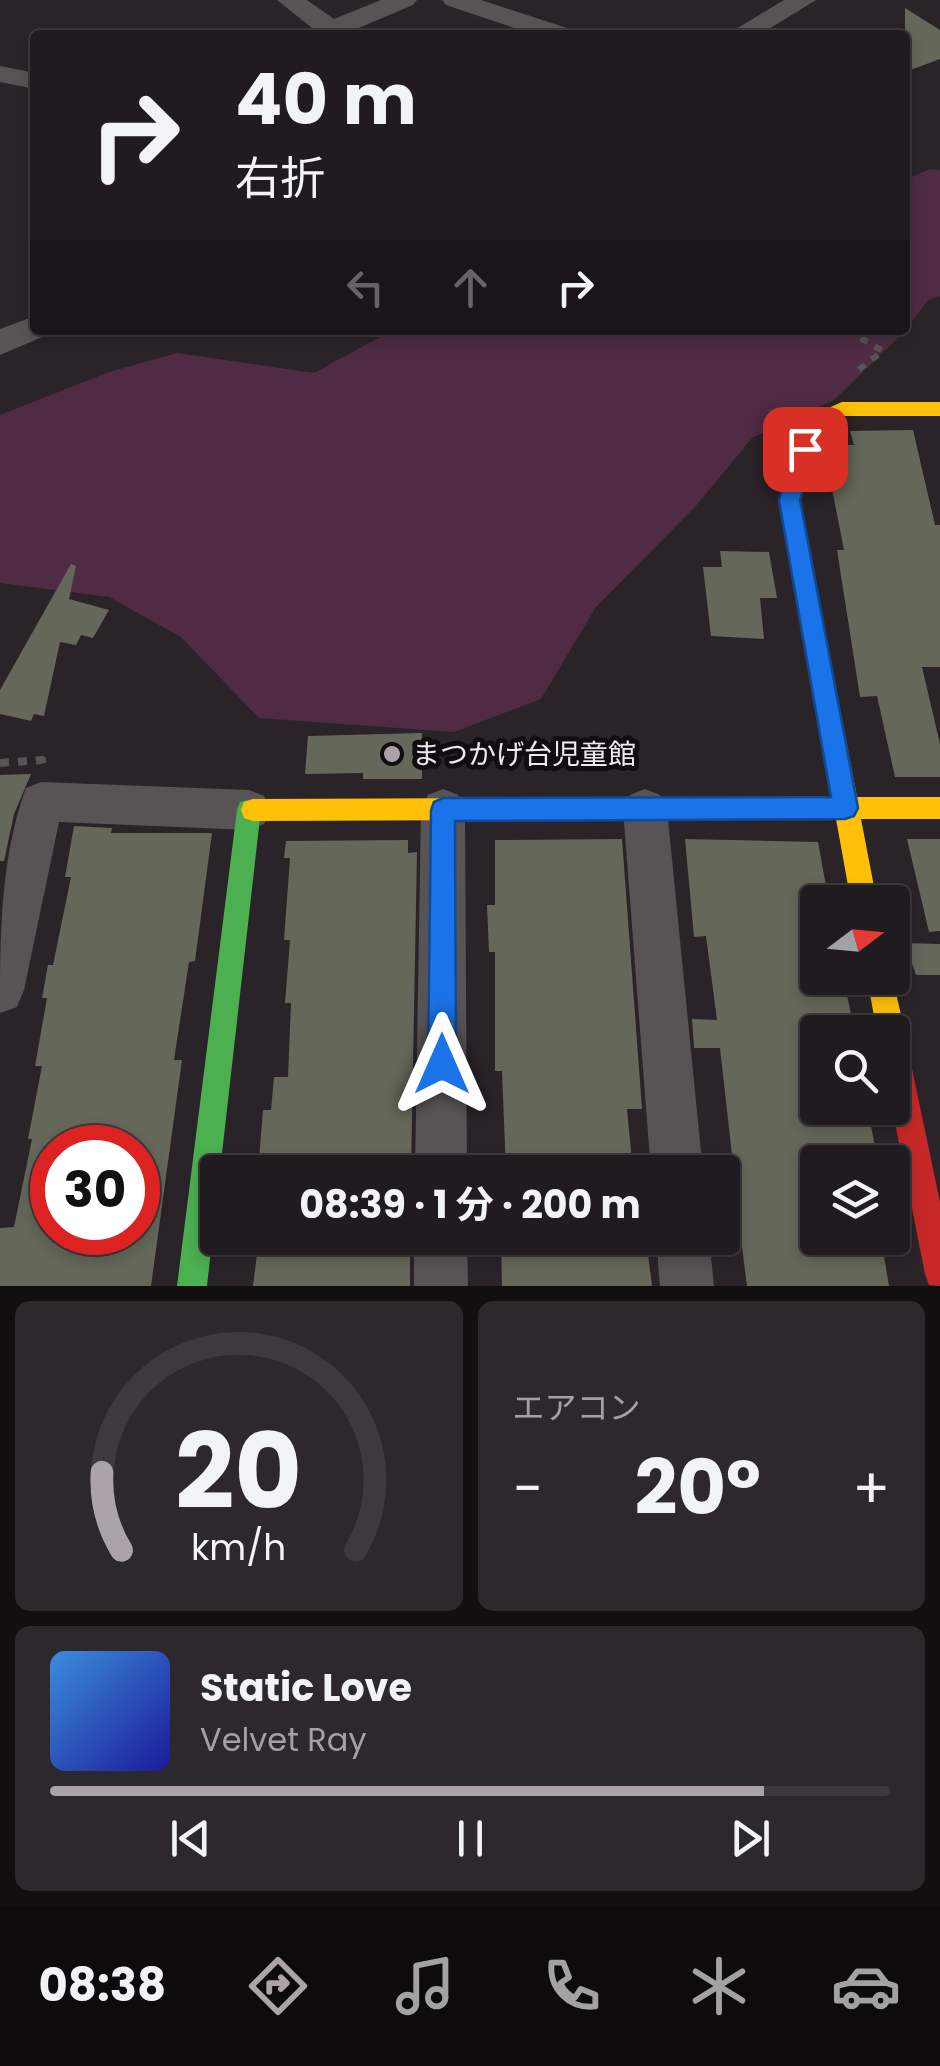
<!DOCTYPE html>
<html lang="ja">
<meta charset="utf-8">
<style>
:root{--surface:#201b1e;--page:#2d282b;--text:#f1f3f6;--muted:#a2a1a4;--line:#3d393c;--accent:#aba3a8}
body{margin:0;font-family:Poppins,"Noto Sans JP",sans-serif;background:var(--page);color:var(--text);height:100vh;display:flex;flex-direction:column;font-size:38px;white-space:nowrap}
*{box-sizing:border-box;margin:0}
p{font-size:32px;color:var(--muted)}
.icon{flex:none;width:55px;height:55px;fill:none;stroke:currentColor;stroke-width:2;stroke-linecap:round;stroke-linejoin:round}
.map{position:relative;height:1286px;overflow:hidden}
.side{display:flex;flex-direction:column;gap:15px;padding:15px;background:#120f10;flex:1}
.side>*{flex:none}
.guide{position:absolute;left:30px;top:30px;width:880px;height:305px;border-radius:10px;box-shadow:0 5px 15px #0003,0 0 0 2px var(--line);background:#201b1e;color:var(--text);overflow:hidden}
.needle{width:65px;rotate:74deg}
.fabs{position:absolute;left:800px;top:885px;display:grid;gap:20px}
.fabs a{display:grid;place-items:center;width:110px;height:110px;border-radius:10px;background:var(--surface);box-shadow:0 5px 15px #0003,0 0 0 2px var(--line);font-size:50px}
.speed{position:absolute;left:30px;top:1125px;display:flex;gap:20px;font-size:50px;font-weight:700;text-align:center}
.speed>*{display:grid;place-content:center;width:130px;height:130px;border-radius:50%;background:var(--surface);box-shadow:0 5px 15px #0003,0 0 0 2px var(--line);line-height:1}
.speed .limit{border:15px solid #d22;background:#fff;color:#111}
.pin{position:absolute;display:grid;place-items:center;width:85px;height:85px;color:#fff;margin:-42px;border-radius:20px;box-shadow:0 5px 15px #0006}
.me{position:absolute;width:110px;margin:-55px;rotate:0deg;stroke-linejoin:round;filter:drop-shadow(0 0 8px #0008)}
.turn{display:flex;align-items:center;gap:35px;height:210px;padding:0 40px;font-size:45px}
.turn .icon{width:130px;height:130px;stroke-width:2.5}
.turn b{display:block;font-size:70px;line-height:85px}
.lanes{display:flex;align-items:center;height:95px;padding:0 40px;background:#0003;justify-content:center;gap:50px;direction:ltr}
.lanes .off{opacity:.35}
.big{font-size:75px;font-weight:700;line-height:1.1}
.side .tile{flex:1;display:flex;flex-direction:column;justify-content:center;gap:15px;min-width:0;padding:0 35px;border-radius:15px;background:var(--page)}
.side .dial{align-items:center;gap:0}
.dial svg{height:260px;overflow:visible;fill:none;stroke:var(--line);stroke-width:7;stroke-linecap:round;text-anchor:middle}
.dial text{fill:var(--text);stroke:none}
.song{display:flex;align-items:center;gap:30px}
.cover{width:120px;height:120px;border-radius:15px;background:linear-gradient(135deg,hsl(210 70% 55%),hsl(240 70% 35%))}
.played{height:10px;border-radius:5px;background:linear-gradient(90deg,var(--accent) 85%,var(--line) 85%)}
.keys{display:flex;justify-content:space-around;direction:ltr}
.heat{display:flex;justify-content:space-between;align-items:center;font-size:55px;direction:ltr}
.side .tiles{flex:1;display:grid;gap:15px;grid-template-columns:1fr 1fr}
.tile:last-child{grid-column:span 2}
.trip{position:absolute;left:200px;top:1155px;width:540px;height:100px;border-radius:10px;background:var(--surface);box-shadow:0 5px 15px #0003,0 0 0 2px var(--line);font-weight:700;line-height:100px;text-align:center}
.tab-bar{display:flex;height:160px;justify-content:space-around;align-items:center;background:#0d0b0c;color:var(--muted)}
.tab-bar .icon{width:70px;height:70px}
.tab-bar .on{color:var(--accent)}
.tab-bar b{font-size:45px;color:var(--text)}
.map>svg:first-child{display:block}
.green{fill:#4f2c44}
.building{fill:#65675a;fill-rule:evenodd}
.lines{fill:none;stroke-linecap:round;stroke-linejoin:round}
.path-far1{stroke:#585456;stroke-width:6;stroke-dasharray:8 8;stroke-linecap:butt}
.path{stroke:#585456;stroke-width:8;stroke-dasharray:9 9;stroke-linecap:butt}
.street{fill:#585456;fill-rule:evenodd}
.fast{fill:#4caf50;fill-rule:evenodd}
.slow{fill:#ffc107;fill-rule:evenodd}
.jam{fill:#c62828;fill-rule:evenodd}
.route{fill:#1a73e8;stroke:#114b97;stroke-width:2.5}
.poi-dot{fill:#aba3a8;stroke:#120d10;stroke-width:4}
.labels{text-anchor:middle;stroke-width:10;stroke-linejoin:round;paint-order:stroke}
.poi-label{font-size:28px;fill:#f0e8ed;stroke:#120d10;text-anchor:start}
</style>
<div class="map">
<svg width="940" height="1286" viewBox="0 0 940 1286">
<rect width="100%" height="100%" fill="#2a2428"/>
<path class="green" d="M930,169l10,1v126l-12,4 -24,32 -70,68 -82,38 -57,69 -99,100 -55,92 -87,33 -195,-14 -78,-81 -72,-40 -109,-14v-168l109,-43 68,-19 137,20 79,-43h512v-150z"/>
<path class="building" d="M905,8l35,22v29l-35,13z
M913,430l22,95h5v142h-18l18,77v33h-45l-18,-81 -17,1 -23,-147h7l-15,-76h6l-1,-7h10l-5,-22h15l-4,-14z
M720,551l49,1 8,46h-17l4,41 -53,-3 -8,-69h19z
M71,564l5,2 -7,33 40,11 -16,28 -12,-3 -5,10 -16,-3 -16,74 -10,-2 -3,7 -31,-7v-24z
M422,733v46h-59v-6l-58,1 3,-38z
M31,774l-17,40 -10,47h-4v-86z
M74,826l38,2 -1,5h101l-17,128 -6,1 -15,98h8l-31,226h-151v-58l14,-1 18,-88h-4l14,-73h-7l12,-68h-5l6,-33h5l18,-88h-6zM52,1148h86v84h-86z
M622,839l20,270h-15l6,63h-127l-4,-101h-7v-119h-6l-2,-47h8v-65z
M685,839l133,3 11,60h-11v79h9l3,14h17l7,34h-36v81h50l10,52h-60v76h63l8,48h-142l-9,-71h-3l-6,-60h3l-12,-107h-26l-2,-29 25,1 -11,-84 -12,1z
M907,839h33v92l-11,1z
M408,840v13l9,-1 -6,320h-153l5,-62h8l3,-33h14l3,-74h-6l5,-63h-6l6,-82h-6l2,-17z
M905,943l35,1v31h-24z
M259,1238h151v48h-157z
M501,1238h145l6,48h-150z"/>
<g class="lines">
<path class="path-far1" d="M847,330l36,21 -30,23"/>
<path class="path" d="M0,763l42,-3v7"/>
<path class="street" d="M277,0h30l27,19 47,-19h36l-4,5 -71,30h-36l6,-7z
M442,0h39l89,29 4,6h-39l-89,-30z
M784,0h32l-57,35h-33z
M0,66l35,7v16l-35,-7z
M35,316v14h15l-3,5 -47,20v-26z
M41,782l208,8 15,6 7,14 -7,14 -15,6 -190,-8 -35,168 -7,17 -17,6c0,-74 0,-155 26,-225z
M443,789l15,6 7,14 2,363h-52l6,-363 7,-14z
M645,789l15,6 7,14 36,363h-52l-28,-363 7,-14z
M414,1238h53l1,48h-54z
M656,1238h53l5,48h-54z"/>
<path class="fast" d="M253,799l9,3 3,8 -5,8 -53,468h-30l60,-476 3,-8z"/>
<path class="slow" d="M842,402h98v14h-95l-23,11 -23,73 58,297h83v22h-79l16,83h-26l-15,-83 -583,2 -9,-3 -3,-8 3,-8 9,-3 579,-2 -53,-297 27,-82z
M892,976l13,56 -4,10 -9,3v-13h-15l-10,-54z"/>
<path class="jam" d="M892,1026l10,4 4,10 34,162v84l-11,-1 -4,-11 -33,-166v-76h-11z"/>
</g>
<path class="route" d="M805,441l10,8 -15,51 58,308 -4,8 -9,3 -390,2 1,243 -4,9 -10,4 -10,-4 -4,-9 3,-254 3,-8 9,-4 388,-1 -52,-297 16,-51z"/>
<circle class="poi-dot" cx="392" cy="754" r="10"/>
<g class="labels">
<g class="poi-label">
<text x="412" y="764">まつかげ台児童館</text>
</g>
</g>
</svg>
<div class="fabs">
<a><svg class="needle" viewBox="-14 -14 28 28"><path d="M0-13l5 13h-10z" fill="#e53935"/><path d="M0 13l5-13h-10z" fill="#a2a1a4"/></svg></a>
<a><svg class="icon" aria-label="search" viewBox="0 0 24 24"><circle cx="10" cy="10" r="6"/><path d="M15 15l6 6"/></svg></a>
<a><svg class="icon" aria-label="layers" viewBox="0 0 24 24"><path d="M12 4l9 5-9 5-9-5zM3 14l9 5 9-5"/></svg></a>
</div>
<div class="speed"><div class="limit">30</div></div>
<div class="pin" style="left:805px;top:449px;background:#d93025"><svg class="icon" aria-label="arrive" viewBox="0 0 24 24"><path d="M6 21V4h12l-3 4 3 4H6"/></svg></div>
<svg class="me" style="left:442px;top:1064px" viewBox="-20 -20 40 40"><path d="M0-17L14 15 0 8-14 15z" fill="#1a73e8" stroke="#fff" stroke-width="4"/></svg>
<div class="trip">08:39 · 1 分 · 200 m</div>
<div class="guide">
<div class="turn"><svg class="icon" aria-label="right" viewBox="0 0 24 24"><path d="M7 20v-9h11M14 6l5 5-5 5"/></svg><div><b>40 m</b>右折</div></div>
<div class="lanes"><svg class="icon off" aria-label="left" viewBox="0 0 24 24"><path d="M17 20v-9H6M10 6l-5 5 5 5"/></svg><svg class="icon off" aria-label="ahead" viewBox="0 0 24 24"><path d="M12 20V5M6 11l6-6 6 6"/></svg><svg class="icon" aria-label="right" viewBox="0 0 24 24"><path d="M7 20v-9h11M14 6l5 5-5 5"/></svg></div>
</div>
</div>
<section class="side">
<div class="tiles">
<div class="tile dial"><svg viewBox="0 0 100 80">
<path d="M14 69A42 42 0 1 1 86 69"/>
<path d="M14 69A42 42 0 0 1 8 45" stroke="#aba3a8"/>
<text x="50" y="56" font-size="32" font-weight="700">20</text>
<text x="50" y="72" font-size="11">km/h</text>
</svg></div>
<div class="tile"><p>エアコン</p>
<div class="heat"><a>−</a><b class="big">20°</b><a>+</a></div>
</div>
<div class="tile">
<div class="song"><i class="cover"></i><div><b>Static Love</b><p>Velvet Ray</p></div></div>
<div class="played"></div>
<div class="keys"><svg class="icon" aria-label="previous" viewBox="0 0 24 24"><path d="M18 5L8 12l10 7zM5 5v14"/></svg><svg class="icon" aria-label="pause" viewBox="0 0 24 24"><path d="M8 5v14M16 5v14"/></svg><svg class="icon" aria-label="next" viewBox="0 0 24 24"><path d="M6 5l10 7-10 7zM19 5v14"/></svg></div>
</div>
</div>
</section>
<nav class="tab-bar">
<b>08:38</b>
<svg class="icon on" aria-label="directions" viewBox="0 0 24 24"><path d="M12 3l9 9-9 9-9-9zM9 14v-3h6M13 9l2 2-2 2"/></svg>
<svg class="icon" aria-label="music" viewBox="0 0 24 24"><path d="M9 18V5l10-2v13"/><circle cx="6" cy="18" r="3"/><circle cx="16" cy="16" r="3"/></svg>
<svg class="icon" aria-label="phone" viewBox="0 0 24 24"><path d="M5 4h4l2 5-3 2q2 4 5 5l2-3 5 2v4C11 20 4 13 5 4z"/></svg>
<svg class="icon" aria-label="climate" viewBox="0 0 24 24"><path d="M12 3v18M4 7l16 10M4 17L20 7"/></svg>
<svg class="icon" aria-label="car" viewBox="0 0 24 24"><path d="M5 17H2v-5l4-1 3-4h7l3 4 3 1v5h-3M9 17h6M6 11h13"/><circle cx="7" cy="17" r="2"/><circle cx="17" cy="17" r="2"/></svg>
</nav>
